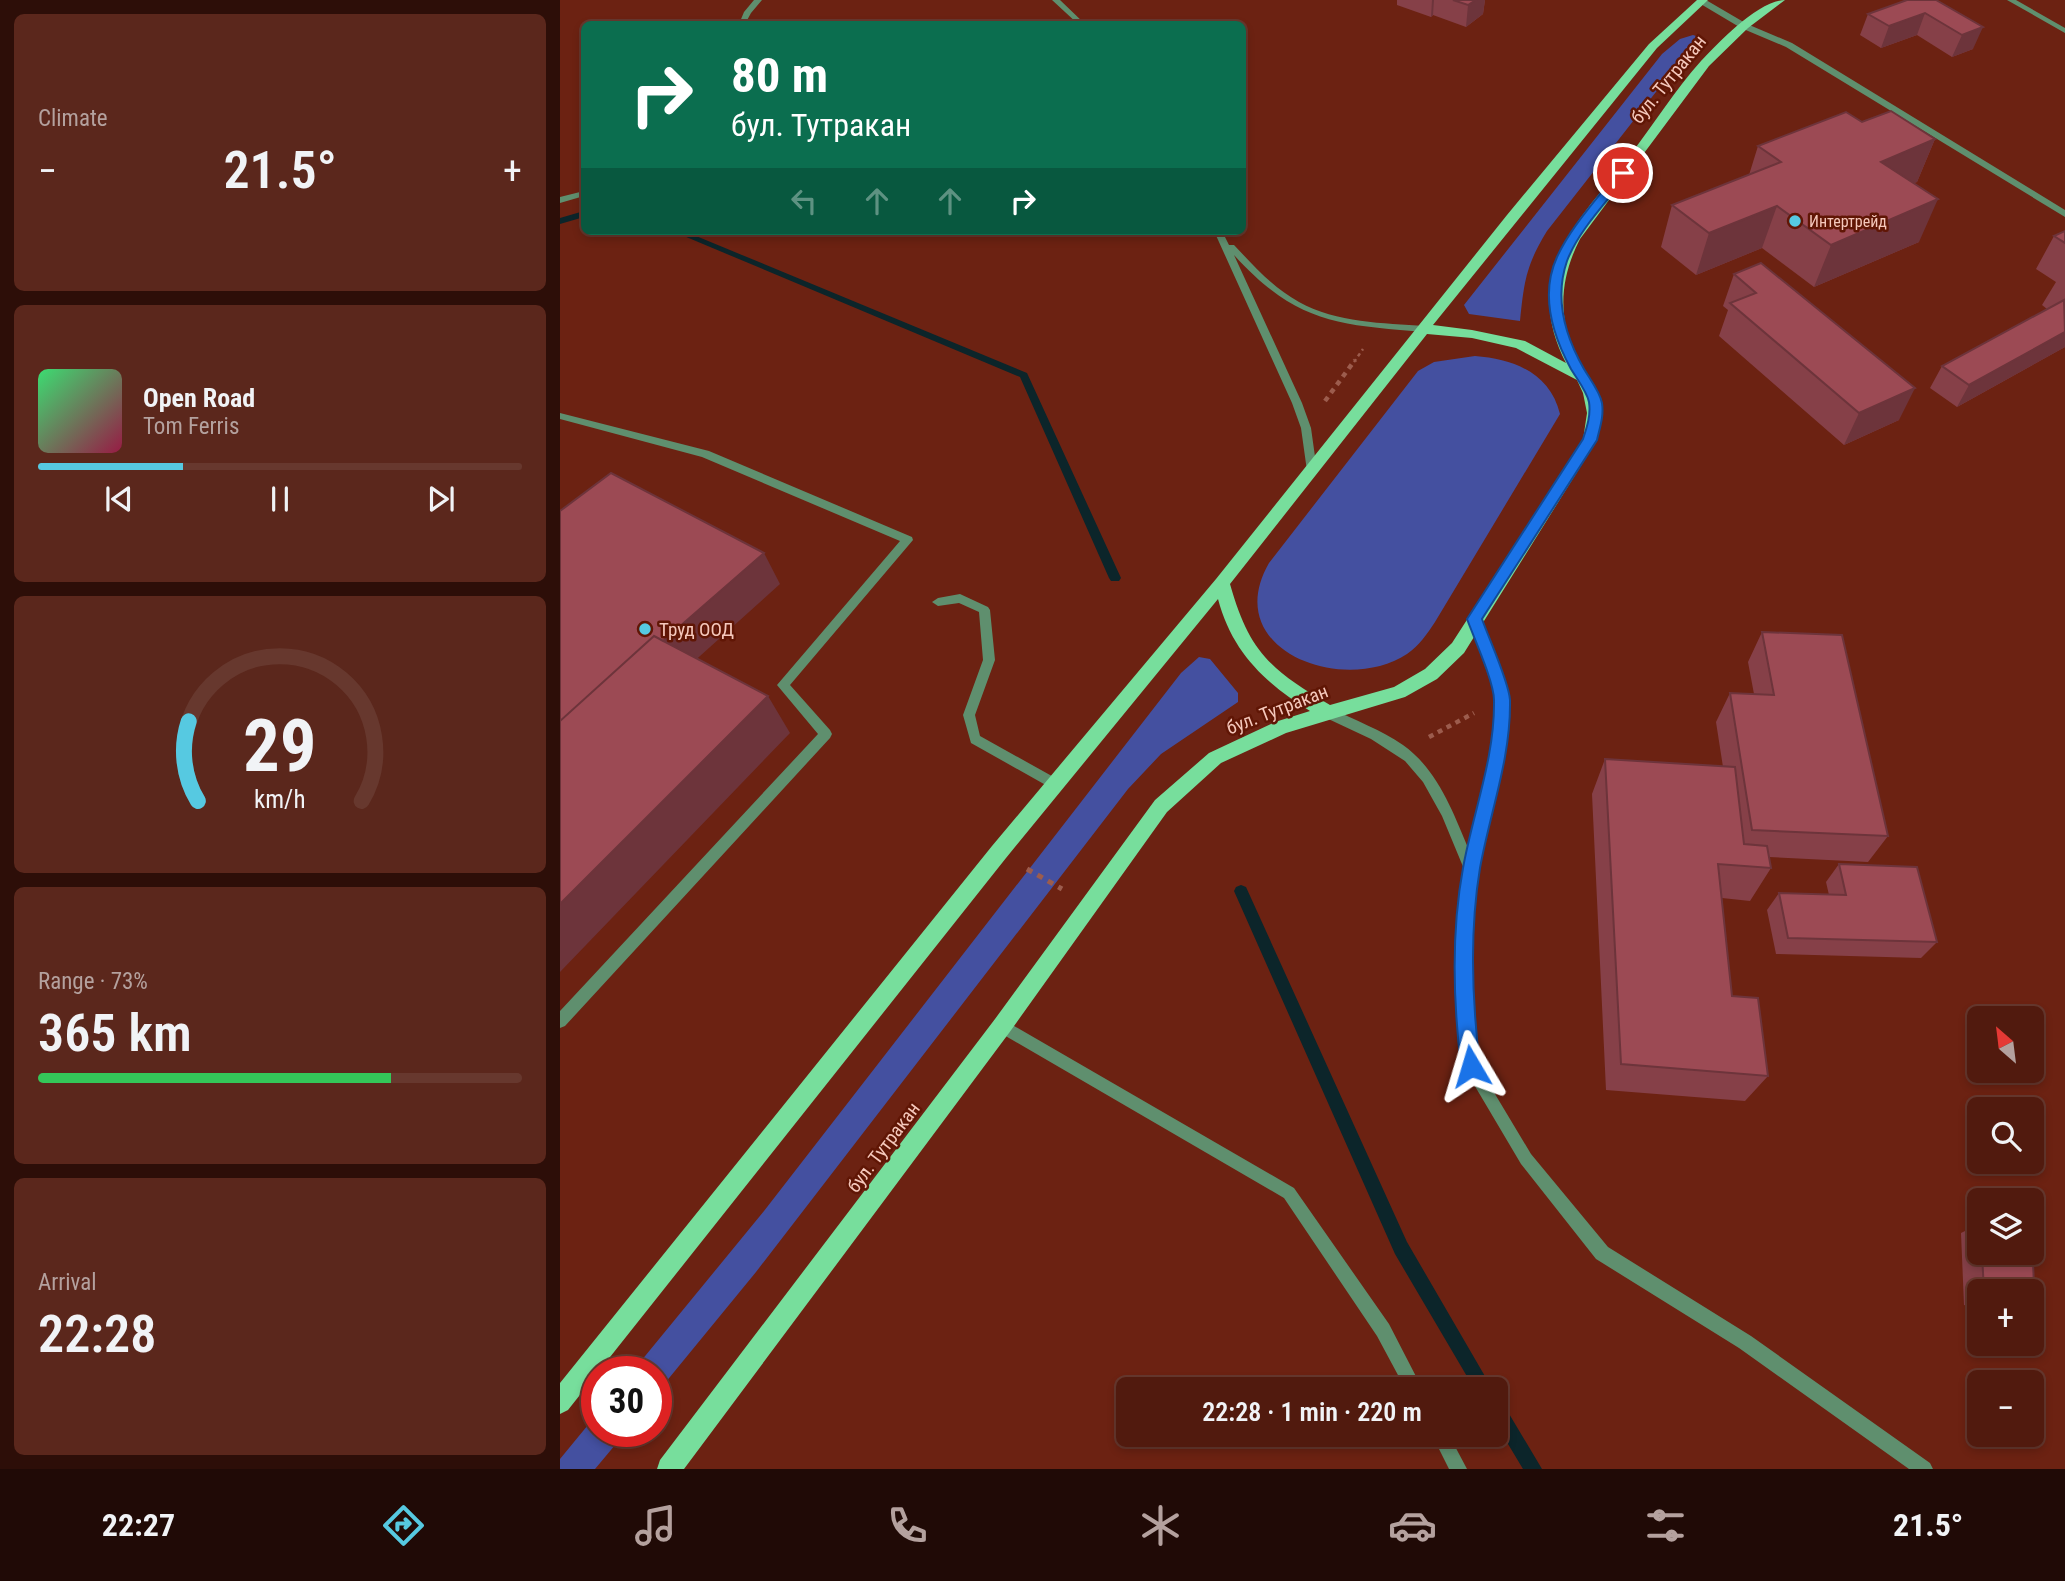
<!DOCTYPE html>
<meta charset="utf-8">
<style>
:root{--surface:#511a0e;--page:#5b271c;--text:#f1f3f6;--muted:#b4a19e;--line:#67382e;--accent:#56c9e1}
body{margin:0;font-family:"Roboto Condensed",sans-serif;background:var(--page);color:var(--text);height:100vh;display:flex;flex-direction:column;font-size:26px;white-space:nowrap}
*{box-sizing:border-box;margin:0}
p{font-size:23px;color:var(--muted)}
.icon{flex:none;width:38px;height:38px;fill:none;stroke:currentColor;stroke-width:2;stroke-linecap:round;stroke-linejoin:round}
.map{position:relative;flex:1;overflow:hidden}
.details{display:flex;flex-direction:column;gap:14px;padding:14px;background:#2d0e08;width:560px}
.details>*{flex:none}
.banner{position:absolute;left:21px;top:21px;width:665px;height:214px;border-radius:10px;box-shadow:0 4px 10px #0003,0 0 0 2px var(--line);background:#0b6e4f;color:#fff;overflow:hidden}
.needle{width:46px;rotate:332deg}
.tools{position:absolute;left:1407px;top:1006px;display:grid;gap:14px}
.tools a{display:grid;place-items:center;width:77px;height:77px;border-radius:10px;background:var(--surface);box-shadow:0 4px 10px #0003,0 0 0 2px var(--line);font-size:35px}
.speed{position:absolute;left:21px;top:1356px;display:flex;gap:14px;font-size:35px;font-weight:700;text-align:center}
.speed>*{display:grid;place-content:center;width:91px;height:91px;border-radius:50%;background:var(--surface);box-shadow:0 4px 10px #0003,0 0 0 2px var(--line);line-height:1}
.speed .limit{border:10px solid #d22;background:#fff;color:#111}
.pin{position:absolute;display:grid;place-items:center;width:60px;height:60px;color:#fff;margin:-30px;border:4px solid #fff;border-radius:50%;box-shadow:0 2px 7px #0007}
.me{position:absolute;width:77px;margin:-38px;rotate:353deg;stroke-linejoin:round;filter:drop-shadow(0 0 5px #0008)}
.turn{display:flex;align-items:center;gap:24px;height:147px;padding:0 35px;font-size:32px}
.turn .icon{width:91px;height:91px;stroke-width:2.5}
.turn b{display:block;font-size:49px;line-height:60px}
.lanes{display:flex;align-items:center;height:66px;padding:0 35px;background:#0003;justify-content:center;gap:35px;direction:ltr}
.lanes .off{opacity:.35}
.big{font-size:52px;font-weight:600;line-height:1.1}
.details .card{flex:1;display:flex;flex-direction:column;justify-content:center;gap:10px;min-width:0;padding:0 24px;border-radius:10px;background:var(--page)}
.details .dial{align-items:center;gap:0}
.dial svg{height:182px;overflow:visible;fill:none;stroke:var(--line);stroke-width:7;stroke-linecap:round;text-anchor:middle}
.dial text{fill:var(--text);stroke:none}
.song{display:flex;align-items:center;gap:21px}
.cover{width:84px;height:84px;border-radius:10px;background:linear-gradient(135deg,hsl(140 70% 55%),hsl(340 70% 35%))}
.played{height:7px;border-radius:4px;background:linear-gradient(90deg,var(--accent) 30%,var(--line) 30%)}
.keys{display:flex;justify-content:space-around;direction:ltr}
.heat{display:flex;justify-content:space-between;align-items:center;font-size:38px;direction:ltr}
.charge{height:10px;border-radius:5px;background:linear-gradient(90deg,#34c759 73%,var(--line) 0)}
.trip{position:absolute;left:556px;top:1377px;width:392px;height:70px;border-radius:10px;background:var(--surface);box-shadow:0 4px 10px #0003,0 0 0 2px var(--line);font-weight:600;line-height:70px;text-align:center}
.tabs{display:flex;height:112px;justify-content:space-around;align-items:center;background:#200a06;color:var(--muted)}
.tabs .icon{width:49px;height:49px}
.tabs .current{color:var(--accent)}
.tabs b{font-size:32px;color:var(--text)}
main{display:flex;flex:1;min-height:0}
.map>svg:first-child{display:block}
.green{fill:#4450a0}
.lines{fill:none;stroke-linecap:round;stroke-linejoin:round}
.stream{fill:#0c252a;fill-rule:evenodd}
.path-far2{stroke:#9c5c4d;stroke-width:2.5;stroke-dasharray:3.5 3.5;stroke-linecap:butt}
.path-far1{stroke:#9c5c4d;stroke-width:4.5;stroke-dasharray:5 5;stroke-linecap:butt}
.path{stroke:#9c5c4d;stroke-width:5;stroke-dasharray:6 6;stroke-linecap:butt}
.minor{fill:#5f8f6e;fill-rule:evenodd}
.major{fill:#77de9c;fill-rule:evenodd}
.wall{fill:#864048}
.shaded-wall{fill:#6d343b}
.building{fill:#9c4a54;stroke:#6d343b;stroke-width:2}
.route{fill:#1a73e8;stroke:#114b97;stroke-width:2}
.poi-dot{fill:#56c9e1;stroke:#601605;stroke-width:2.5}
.labels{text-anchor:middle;stroke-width:5;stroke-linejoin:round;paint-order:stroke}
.far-poi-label{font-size:16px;fill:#f5c8bc;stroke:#601605;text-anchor:start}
.street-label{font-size:19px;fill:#f5c8bc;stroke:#601605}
.poi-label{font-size:19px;fill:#f5c8bc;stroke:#601605;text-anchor:start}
</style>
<main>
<section class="details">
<div class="card"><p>Climate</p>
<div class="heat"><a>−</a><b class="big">21.5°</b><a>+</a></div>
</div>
<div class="card">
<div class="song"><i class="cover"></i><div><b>Open Road</b><p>Tom Ferris</p></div></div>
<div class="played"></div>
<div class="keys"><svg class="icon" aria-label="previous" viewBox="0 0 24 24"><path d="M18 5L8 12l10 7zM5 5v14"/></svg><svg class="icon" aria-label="pause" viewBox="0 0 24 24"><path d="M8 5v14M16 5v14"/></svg><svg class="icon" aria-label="next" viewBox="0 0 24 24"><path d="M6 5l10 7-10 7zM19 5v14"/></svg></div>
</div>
<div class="card dial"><svg viewBox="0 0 100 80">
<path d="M14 69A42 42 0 1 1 86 69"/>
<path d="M14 69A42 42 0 0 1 10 34" stroke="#56c9e1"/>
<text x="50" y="56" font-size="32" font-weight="700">29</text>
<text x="50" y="72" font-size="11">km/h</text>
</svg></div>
<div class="card"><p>Range · 73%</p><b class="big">365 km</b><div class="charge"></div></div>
<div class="card"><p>Arrival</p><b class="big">22:28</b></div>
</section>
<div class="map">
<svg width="1505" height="1469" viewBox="0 0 1505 1469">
<rect width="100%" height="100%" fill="#6c2212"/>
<path class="green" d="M1133,35l6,2 -152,194c-21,34 -23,51 -27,90l-51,-7 -5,-9 198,-251 18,-15z
M915,356c39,3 75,17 85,58l-125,208c-8,12 -16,24 -28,32 -64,42 -188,-4 -138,-91l149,-192 16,-9z
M639,657l11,2 28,34v9l-77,52 -33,35 -372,483 -100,122v-22h-24l132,-161 417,-538z
M37,1414v18h29l-31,37h-35v-10z"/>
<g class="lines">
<path class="stream" d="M24,211v6l-24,7v-6z
M112,231h12l343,142 94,205 -2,3h-8l-2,-3 -89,-201z
M681,885l5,2 161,355 86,148h-18l-80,-136 -161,-363 2,-4z
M936,1400l6,2 40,67h-19l-27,-45z"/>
<path class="path-far2" d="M794,362l9,-13"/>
<path class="path-far1" d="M765,401l30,-41
M869,737l45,-24"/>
<path class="path" d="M467,869l35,20"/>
<path class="minor" d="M194,0h8l-11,13 -6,11h-6l5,-12z
M492,0h8l25,24h-7z
M1139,0h7l41,24 45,19 273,167v7l-279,-170 -45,-19 -42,-25z
M1447,0h9l49,28v5z
M24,191v5l-24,7v-6z
M654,231h8l7,14h5c20,21 39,43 65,57 38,21 84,21 126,24l5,3 -5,3c-88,-7 -129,-9 -191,-77l68,148 9,25 6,43 -1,3 -4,1 -5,-4 -6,-43 -9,-25z
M0,413l149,38 203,86 1,3 -123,145 40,45 2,4 -2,4 -265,288 -5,2v-17l258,-277 -41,-49 123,-144 -198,-84 -142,-38z
M400,594l28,13 2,3 5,50 -20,55 5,21 79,44 2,4 -2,4 -4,1 -4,-1 -80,-45 -8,-28 20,-55 -4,-48 -20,-9 -21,3 -6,-4 6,-4z
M914,615l6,4 28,78 -6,71 -24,101 -7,76 -1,60 7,59 54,90 77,93 143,89 179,127 3,6h-24l-170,-121 -143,-89 -75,-95 -58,-98 -7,-61 1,-60 7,-76 -22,-53 -19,-34 -18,-21 -34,-22 -49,-23 -2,-4 2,-4h8c25,12 51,22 73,37 35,25 50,67 66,105l21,-82 6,-71 -28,-78z
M442,1019l292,169 95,136 34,66h-17l-29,-54 -93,-138 -287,-167 -2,-5 2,-5z
M872,1435h17l18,34h-18z"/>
<path class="major" d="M1137,0h11l-51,48 -224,277 39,5 53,11 41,22c-16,-31 -22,-64 -11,-98 14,-41 50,-76 75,-110 24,-31 45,-65 71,-94 18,-19 58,-61 84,-61l-37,28 -39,38 -129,173c-18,35 -23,72 -7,110 16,37 34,47 24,91l-133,213 -27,26 -32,18 -119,36 -65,30 -54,49 -158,221 -325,436h-27l3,-9 335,-441 160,-219 54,-47 66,-31 35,-11c-45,-28 -78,-59 -92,-112l-212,259 -438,552 -8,4v-31l432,-537 224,-267 291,-364 142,-171zM867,334l45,4 44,10 61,32 6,13 4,20 -4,27 -131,203 -27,26 -31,18 -64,18c-59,-35 -81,-53 -100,-121z"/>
</g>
<path class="wall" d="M837,0h88l-2,14 -17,13 -33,-12 -2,2 -34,-12z
M1376,0l37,49 -21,8 -35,-22 -36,13 -21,-13 8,-21z
M1302,122l73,17 -18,43 -4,1 6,59 -105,45 -52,-39 -66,27 -35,-28 11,-42 77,-30 9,-29z
M1505,231v116l-108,60 -27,-19 12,-22 105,-57 -5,-4 14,-23 -20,-13 18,-33z
M1201,263l138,157 -55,25 -125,-109 9,-26 -5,-4 11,-32z
M1202,632l126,204 -20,26 -99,-5 2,11 -21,33 -28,-3 10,98 36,80 -23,25 -139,-11 -14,-296 13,-35 118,8 -7,-45 14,-29 24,1 -6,-32z
M1279,864l98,78 -16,16 -145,-4 -9,-44 12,-17 50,2 -3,-13z
M1419,1224v29h53l3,57 -3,1v-19h-53v17l-15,-4 -3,-72z"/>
<path class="shaded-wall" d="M872,0h2l-1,15 -2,2z
M916,0h9l-2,14 -17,13 2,-22z
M1365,13l-8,22 -36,13 8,-22z
M1423,27l-10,22 -21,8 10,-22z
M1375,139l-18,43 -53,22 17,-42z
M1378,199l-19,43 -105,45 17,-42z
M1217,206l-15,42 -66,27 13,-42z
M1505,332v15l-108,60 12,-22z
M1355,388l-16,32 -55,25 15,-32z
M204,553l16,31 -100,90 -20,-30z
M208,696l22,37 -230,239v-68z"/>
<path class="building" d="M893,0h23l-8,5z
M1347,0h29l47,27 -21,8 -37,-22 -36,13 -21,-12z
M1331,111l44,28 -54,23 57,37 -107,46 -54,-39 -68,27 -37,-28 109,-43 -23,-16 88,-34 16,10z
M1505,231v12l-11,-7z
M1201,263l154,125 -56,25 -129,-110 26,-10 -22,-19z
M1504,300l1,32 -96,53 -27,-19z
M51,473l153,80 -101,88 -9,-5 -94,85v-210z
M1202,632l80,3 46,201 -136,-6 -22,-137 44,2z
M94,636l114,60 -208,208v-183z
M1045,759l130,8 9,77 23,2 4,22 -53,-4 14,132 26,2 10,78 -147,-12z
M1279,864l78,3 20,75 -149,-4 -9,-45 67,2z
M1472,1238l3,72 -3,-1v-17h-48l-2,-39h50z"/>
<path class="route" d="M1059,170l10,3c-20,27 -50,56 -62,88 -13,38 -2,75 17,108 6,10 16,23 18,34 2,13 -2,24 -5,37l-115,179c7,20 27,63 28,81 1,59 -20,112 -30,168 -11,66 -8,133 0,198l-3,6 -6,3 -7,-3 -3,-6c-8,-66 -10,-133 2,-198 10,-56 32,-110 31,-168 0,-18 -20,-62 -27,-81l116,-180c4,-12 8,-24 6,-37 -2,-10 -12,-23 -18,-33 -18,-33 -31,-75 -14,-112 14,-31 41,-59 62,-87z"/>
<g class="poi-dot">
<circle cx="1235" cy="221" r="7"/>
<circle cx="85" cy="629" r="7"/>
</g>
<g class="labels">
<g class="far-poi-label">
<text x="1249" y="227">Интертрейд</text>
</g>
<g class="street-label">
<text transform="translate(1108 79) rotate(-51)" y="7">бул. Тутракан</text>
<text transform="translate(717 709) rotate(-21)" y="7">бул. Тутракан</text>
<text transform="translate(323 1147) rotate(-53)" y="7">бул. Тутракан</text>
</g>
<g class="poi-label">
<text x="99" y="636">Труд ООД</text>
</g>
</g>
</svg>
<div class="tools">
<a><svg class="needle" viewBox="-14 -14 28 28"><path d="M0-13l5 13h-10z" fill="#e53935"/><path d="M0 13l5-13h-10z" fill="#b4a19e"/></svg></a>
<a><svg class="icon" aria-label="search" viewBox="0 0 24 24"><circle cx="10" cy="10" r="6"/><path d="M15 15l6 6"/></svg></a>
<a><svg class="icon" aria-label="layers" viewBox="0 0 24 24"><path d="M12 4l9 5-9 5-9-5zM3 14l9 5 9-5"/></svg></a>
<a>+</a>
<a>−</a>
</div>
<div class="speed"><div class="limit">30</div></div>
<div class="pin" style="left:1063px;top:173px;background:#d93025"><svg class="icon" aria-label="arrive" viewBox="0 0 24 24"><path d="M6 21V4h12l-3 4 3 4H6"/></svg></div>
<svg class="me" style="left:911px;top:1066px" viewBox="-20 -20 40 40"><path d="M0-17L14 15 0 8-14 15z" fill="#1a73e8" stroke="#fff" stroke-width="4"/></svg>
<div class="trip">22:28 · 1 min · 220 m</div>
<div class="banner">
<div class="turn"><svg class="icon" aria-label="right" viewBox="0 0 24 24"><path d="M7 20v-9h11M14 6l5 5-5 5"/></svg><div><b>80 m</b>бул. Тутракан</div></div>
<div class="lanes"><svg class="icon off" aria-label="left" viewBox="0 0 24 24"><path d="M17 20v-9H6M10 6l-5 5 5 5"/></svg><svg class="icon off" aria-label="ahead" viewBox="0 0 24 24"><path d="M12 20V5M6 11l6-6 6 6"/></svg><svg class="icon off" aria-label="ahead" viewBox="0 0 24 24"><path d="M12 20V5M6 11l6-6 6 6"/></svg><svg class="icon" aria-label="right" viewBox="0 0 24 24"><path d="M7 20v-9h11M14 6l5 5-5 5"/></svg></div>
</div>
</div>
</main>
<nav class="tabs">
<b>22:27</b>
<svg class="icon current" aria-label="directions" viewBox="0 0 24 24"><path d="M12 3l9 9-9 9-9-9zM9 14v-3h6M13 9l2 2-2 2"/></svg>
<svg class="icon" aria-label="music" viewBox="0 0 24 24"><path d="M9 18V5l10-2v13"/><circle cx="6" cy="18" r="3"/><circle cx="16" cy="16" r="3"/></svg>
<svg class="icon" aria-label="phone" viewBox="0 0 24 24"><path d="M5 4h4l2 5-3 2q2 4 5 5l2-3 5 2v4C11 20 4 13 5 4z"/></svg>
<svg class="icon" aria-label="climate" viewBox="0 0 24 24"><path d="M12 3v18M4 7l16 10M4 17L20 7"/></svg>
<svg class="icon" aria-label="car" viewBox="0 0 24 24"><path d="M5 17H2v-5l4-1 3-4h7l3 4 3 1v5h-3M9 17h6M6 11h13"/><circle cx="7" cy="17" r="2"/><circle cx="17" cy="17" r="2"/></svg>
<svg class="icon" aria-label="filters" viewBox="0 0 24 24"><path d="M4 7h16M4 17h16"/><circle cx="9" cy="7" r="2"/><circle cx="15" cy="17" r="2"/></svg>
<b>21.5°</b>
</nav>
